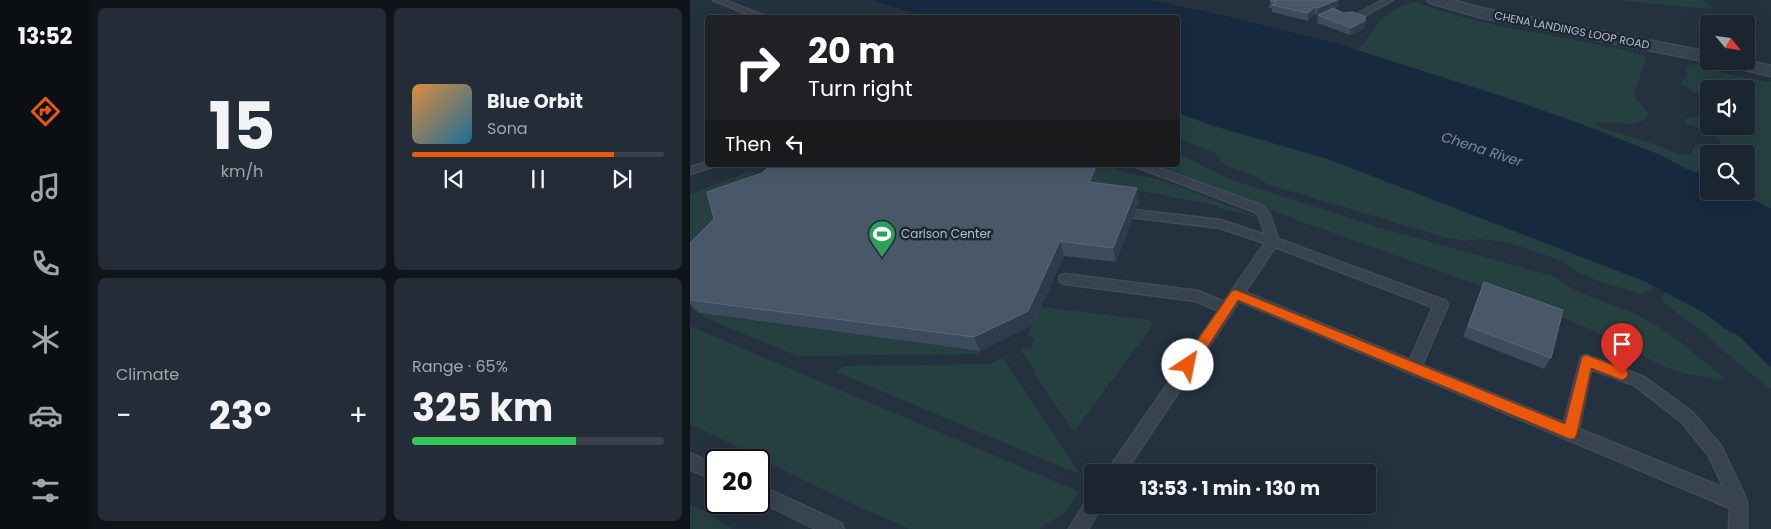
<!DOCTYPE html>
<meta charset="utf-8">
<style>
:root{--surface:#1b252f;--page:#242d37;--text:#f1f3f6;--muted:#a0a5aa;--line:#39424b;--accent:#ea580c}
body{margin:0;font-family:Poppins,sans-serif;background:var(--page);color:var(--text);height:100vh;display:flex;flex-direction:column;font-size:19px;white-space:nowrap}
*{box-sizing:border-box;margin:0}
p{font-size:16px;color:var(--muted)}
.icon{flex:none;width:28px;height:28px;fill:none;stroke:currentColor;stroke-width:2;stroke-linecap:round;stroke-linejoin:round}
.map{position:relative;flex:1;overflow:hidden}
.side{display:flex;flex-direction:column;gap:8px;padding:8px;background:#0f141a;width:600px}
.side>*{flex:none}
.hud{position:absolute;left:15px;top:15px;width:475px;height:152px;border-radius:5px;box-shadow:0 5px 20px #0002,0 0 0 1px var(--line);background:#202124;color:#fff;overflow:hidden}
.needle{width:32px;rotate:119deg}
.controls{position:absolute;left:1010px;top:15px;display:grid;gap:10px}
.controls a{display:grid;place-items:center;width:55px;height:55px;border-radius:5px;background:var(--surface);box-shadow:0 5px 20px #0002,0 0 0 1px var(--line);font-size:25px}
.speed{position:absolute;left:15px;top:449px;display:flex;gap:10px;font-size:25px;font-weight:700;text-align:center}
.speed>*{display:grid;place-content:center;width:65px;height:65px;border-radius:50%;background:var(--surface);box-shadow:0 5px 20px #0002,0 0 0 1px var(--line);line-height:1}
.speed .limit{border:2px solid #111;border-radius:8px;background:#fff;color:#111}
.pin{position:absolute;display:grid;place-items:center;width:42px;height:42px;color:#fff;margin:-51px -21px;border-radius:50% 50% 50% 0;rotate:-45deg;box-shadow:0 0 5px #0007}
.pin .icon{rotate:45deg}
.me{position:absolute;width:55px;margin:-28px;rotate:34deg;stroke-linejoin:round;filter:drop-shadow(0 0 4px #0008)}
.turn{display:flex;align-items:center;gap:18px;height:105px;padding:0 20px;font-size:22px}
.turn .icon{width:65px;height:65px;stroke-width:2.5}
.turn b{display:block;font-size:35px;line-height:42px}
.then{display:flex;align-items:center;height:48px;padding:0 20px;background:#0003;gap:10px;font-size:19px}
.big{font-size:38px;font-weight:700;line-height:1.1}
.side .widget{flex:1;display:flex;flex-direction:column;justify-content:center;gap:8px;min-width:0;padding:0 18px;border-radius:8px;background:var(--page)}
.side .dial{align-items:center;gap:0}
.dial b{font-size:65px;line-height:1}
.song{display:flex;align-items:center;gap:15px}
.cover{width:60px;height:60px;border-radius:8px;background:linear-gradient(135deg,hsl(30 70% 55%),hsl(200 70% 35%))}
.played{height:5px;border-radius:2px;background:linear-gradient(90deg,var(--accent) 80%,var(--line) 80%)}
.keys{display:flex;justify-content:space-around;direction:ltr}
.heat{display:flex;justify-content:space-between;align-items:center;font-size:28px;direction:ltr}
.charge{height:8px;border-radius:4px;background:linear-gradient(90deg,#34c759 65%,var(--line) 0)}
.side .tiles{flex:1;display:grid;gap:8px;grid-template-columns:repeat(2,1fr)}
.trip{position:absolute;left:394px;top:464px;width:292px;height:50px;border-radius:5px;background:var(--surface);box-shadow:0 5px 20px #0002,0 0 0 1px var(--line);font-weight:700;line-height:50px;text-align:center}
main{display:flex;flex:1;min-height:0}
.dock{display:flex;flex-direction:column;width:90px;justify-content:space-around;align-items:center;background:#0b0f13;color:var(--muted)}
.dock .icon{width:35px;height:35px}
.dock .on{color:var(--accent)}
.dock b{font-size:22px;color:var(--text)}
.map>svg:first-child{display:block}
.green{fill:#263f40}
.water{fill:#16293e}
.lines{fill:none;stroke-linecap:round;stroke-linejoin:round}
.lane-casing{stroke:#414c58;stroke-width:3}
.street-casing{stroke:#414c58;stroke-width:3}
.lane{fill:#38434f;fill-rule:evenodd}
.street{fill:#38434f;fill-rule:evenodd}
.wall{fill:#3c4c5c}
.shaded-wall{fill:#2d3c4c}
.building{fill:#495868;stroke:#5a6877}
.route{fill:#ea580c;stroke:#983908}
.labels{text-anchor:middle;stroke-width:5;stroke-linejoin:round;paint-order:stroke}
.far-street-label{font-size:11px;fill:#b4beca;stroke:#1d2834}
.poi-label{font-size:12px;fill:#b4beca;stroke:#1d2834;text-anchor:start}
.water-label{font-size:14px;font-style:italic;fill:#6c8aaa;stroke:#1d2834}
</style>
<main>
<nav class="dock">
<b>13:52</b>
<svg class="icon on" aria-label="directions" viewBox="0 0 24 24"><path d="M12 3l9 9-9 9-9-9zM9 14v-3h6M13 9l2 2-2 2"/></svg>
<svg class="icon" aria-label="music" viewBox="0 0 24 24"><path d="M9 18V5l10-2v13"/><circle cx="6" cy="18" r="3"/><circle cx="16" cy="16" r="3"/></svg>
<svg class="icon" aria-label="phone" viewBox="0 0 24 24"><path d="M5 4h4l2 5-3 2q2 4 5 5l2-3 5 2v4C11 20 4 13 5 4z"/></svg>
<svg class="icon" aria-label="climate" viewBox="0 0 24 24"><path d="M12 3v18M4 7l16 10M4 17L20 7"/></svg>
<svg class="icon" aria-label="car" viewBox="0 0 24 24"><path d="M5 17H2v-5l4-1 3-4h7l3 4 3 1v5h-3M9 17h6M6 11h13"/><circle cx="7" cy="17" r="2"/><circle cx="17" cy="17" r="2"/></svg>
<svg class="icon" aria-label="filters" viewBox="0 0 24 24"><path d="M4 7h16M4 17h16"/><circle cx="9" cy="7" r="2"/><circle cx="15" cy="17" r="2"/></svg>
</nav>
<section class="side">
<div class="tiles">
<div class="widget dial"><b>15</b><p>km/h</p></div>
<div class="widget">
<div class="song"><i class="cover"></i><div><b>Blue Orbit</b><p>Sona</p></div></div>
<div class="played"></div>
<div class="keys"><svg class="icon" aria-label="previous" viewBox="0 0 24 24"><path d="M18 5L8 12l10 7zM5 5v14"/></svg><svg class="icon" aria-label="pause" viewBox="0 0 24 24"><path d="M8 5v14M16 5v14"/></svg><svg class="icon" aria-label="next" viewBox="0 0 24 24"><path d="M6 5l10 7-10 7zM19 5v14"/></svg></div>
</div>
<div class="widget"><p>Climate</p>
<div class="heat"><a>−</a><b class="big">23°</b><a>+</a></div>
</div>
<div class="widget"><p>Range · 65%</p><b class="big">325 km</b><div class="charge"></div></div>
</div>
</section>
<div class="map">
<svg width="1081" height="529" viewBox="0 0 1081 529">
<rect width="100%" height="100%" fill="#24313f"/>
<path class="green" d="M924,0h88l10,6 -3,3z
M727,2c73,29 151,32 226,53l3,4 -12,34 3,7 11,13 -2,6 -11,5 -42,-2 7,5 51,16 31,12h9l4,-10c9,-3 17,2 27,-2l-7,-7 -31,-14 3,-4 22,-2v10h37v-37h-37v13l-28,-18 5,-8 1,-9 4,-3c12,0 22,6 33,9 16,4 31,6 47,9v127l-34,-18h9v-37h-37v22l-23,-7 -26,-14 -84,-33 -69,-24 -150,-48c10,-8 14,-19 22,-28 9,-10 24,-19 38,-20z
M488,113l36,13 114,33 316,122 8,4v5l-12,4 -41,-13 -24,-10 -12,-10 -53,-18 -30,-4 -16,2 -24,-5 -173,-52 -10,-7 -31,-11 -11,-13 -37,-15z
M488,153l51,26 148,48 179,50c19,18 54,25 77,36 33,15 64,42 91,65l-1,3 -45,-9 -16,-6 -52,-28 -79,-34 -259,-93c-36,-18 -76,-30 -113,-46h19z
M391,165h24l18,7 39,8 99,38 -42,-10 -1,-2 -10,-2 -96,-19h-15z
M58,172l36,4 -58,58 -36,11v-51z
M975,292l40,21 19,15 15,8 32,32v22l-44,-36 -22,-20 -41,-31 -2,-7z
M351,307l109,13 3,5 -79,107 -40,-58 2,-2 -15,-22 1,-2 8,1 5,-11 -8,-2z
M13,314l277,37 -1,3 -182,2 -94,-39z
M0,326l390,166 -16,21 -25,16h-130l-61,-27 -158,-78z
M313,358l75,113 -2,2 -240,-101 7,-6 148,-2z
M0,505l21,9 21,15h-42z"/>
<path class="water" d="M182,0h276l74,15 113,28 172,55 69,24 84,33 26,14 23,7v15h28l34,18v159l-32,-32 -15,-8 -19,-15 -61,-32 -316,-122 -114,-33 -36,-13v-95l-253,-1z"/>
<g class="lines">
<g class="lane-casing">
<path id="lane" d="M23,0h11l46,18h-13z
M693,0h10l-36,20 -7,-2z
M18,162v3h5l-1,2 -22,7v-7z
M446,165h15l112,41 7,9 8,24 168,62 2,4 -26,60 142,58 17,-66 5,-2 58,22 48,35 29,34 24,51 2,6v26h-18l1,-21 -491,-207 -114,171h-17l2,-5 108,-156 -22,-10 -131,-17 -5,-2 -1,-3 1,-3 5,-2 133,17 26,11 41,-59 -45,-15 -90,-11 -2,-3 6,-4 87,10 44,15 -6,-19 -4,-4 -118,-45zM585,247l158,60 -23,53 -165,-68zM901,369l43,16 48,37 27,34 15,32 -145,-59z
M0,453l26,12v16l-26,-12z
M69,485l82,38 3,6h-28l-57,-28z
M402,497v8h10l-14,24h-19l19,-30z"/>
</g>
<g class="street-casing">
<path id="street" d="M737,0h26l28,8 228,44v9h4l-4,1 -230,-45 -49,-14z
M1056,60l25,6v10l-47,-11 -3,-4h25z"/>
</g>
<use href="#lane" class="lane"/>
<use href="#street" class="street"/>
</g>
<path class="wall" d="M580,0h69l-1,6 -5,3 10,4 22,7v8l-15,7 -33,-12 1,-8 -4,-1 -6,7 -36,-9v-4h-3z
M72,173l336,10 41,19 -23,60 -52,-6 -31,69 -53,26 -281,-38 -9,-9v-61z
M794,282l67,76 -7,11 -81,-32z"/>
<path class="shaded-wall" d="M647,0h2l-1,6 -21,10 1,-8z
M625,7l-1,7 -6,7v-8z
M676,17l-1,4 1,-1 -1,8 -15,7 1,-7z
M405,169l3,14 -9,-1z
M447,188l2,14 -23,60 -3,-14z
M370,241l4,15 -31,69 -53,26 -6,-14z"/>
<path class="building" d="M580,0h67l-19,8 -3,-1 -7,6 -36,-8 4,-3z
M643,8l10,5 10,-1 13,5 -3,2 3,1 -15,8 -33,-13z
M81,165h320l4,4 -6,13 48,6 -24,60 -53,-7 -32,70 -54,26 -284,-37v-57l24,-24 -7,-27 55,-19z
M794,282l79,28 -12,48 -83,-32z"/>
<path class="route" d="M546,290l329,134 17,-67 4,-2 5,2 35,13 2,4 -2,4 -4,2 -31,-12 -14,65 -2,5 -5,1 -332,-139 -45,69 -5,1 -5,-1 -2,-4 2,-4 49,-70z"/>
<defs>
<g id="stadium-pin" transform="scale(1.4375)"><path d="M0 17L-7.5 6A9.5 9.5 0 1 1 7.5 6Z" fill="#2e9e5b" stroke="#1d2834"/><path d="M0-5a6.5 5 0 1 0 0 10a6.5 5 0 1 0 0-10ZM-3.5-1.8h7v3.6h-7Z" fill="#fff"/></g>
</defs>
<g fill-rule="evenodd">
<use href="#stadium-pin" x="192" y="234"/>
</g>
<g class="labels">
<g class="far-street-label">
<text transform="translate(882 30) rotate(11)" y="4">CHENA LANDINGS LOOP ROAD</text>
</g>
<g class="poi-label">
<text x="211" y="238">Carlson Center</text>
</g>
<g class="water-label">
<text transform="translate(792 149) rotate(18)" y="5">Chena River</text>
</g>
</g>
</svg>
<div class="controls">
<a><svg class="needle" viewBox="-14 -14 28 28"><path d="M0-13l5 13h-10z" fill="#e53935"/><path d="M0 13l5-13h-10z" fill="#a0a5aa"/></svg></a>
<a><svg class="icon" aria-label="sound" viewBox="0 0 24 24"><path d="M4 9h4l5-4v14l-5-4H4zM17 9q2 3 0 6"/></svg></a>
<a><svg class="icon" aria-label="search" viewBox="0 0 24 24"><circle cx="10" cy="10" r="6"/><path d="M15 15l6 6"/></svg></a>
</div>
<div class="speed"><div class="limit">20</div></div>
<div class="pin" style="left:932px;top:374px;background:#d93025"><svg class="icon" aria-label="arrive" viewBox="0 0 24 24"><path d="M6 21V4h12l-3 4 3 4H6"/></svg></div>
<svg class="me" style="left:498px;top:365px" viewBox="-20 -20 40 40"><circle r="19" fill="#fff"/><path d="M0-13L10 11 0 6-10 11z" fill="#ea580c"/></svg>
<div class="trip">13:53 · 1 min · 130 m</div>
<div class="hud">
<div class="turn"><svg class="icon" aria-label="right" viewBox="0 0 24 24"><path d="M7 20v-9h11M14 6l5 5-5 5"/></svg><div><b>20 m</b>Turn right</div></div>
<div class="then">Then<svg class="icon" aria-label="left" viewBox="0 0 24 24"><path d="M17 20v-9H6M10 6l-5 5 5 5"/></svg></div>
</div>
</div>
</main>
